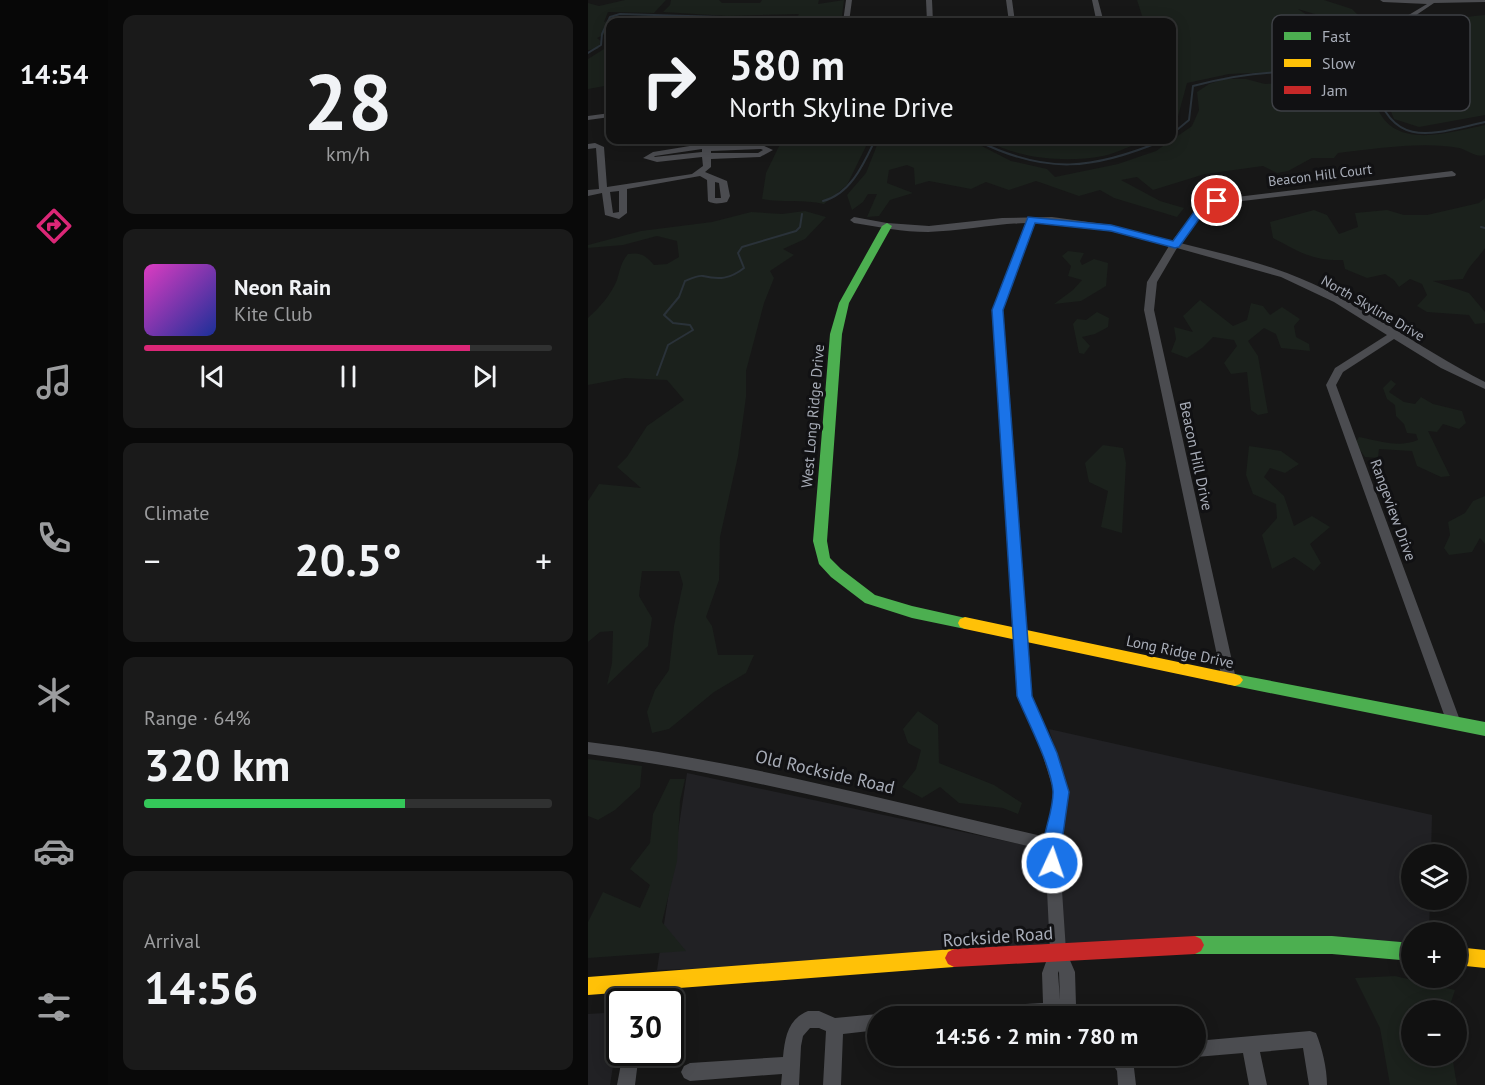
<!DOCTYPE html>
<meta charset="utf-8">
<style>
:root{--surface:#111;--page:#1a1a1a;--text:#f1f3f6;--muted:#9c9d9f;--line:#303131;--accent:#db2777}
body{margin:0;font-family:"PT Sans",sans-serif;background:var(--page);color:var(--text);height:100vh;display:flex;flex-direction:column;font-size:22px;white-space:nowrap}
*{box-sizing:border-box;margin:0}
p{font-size:20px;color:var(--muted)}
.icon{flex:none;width:33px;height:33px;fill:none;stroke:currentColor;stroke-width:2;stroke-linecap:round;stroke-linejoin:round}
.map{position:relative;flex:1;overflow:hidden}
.details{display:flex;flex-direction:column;gap:15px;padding:15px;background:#090909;width:480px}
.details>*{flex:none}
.banner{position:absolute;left:18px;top:18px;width:570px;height:126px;border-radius:12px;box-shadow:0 3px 15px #0003,0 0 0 2px var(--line);background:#111;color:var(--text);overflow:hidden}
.controls{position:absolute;left:813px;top:844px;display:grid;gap:12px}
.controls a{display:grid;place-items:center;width:66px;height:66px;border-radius:50%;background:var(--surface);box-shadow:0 3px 15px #0003,0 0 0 2px var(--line);font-size:30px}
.speed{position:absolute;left:18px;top:988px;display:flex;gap:12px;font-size:30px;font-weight:700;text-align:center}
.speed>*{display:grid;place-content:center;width:78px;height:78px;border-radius:50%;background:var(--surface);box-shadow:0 3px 15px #0003,0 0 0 2px var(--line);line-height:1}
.speed .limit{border:3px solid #111;border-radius:9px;background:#fff;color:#111}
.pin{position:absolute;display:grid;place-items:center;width:51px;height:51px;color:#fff;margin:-26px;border:3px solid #fff;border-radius:50%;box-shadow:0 2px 6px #0007}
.me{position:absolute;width:66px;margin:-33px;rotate:3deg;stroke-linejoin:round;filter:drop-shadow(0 0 4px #0008)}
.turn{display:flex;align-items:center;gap:21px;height:126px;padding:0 24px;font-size:27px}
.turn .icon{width:78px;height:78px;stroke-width:2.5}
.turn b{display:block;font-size:42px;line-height:51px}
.big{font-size:45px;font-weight:600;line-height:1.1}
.details .card{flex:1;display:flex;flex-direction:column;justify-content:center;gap:9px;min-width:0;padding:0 21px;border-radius:12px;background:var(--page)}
.details .dial{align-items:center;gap:0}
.dial b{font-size:78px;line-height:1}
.song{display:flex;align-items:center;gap:18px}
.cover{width:72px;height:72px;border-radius:9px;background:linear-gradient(135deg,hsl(310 70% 55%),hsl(230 70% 35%))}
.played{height:6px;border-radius:3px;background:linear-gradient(90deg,var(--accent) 80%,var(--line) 80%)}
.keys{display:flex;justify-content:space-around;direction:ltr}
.heat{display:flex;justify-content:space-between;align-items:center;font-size:33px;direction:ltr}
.charge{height:9px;border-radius:4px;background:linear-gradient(90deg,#34c759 64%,var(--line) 0)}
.trip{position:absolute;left:279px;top:1006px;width:339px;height:60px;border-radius:30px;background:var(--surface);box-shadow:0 3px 15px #0003,0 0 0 2px var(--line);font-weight:600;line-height:60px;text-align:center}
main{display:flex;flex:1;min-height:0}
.dock{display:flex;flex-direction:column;width:108px;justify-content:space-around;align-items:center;background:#070707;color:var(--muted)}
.dock .icon{width:42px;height:42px}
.dock .current{color:var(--accent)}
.dock b{font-size:27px;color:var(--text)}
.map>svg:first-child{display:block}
.built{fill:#212124}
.green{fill:#1b211c}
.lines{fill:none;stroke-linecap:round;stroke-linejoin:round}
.stream{stroke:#2a3239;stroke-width:2}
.street{fill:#4b4c50;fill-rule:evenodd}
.fast{fill:#4caf50;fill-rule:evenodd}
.slow{fill:#ffc107;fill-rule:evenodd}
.jam{fill:#c62828;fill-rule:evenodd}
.route{fill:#1a73e8;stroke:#114b97;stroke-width:1.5}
.labels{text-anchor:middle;stroke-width:6;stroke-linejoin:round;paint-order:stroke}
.far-street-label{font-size:14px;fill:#a8adb8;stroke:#111113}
.street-label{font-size:15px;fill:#a8adb8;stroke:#111113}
.near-street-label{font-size:18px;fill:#a8adb8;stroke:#111113}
.key{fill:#111113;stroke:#3e4045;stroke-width:1.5}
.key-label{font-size:16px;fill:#a8adb8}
</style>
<main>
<nav class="dock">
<b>14:54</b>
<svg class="icon current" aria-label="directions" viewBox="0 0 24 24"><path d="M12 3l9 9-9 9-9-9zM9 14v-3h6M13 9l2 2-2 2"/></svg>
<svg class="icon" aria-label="music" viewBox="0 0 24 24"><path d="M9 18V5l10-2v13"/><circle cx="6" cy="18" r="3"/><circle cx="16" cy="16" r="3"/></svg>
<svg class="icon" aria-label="phone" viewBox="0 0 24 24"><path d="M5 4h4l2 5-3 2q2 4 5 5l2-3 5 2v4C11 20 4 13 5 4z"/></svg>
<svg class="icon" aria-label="climate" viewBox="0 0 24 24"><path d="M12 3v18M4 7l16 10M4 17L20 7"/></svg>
<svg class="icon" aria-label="car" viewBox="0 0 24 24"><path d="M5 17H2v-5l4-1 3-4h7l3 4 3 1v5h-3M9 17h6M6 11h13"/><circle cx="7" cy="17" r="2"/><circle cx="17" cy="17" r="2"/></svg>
<svg class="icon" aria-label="filters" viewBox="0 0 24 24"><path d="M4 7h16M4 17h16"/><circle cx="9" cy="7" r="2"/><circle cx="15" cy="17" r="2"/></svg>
</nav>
<section class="details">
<div class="card dial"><b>28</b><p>km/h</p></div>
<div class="card">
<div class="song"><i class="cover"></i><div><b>Neon Rain</b><p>Kite Club</p></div></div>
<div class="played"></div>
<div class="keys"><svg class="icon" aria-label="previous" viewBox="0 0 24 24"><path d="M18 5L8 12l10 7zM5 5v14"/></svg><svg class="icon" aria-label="pause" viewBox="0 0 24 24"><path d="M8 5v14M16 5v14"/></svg><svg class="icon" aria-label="next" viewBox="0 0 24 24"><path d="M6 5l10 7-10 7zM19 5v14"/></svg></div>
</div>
<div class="card"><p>Climate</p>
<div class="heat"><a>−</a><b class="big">20.5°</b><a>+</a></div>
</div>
<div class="card"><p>Range · 64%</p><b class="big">320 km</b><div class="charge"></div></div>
<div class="card"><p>Arrival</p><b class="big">14:56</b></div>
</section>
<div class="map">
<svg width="897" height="1085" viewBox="0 0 897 1085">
<rect width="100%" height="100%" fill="#171717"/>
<path class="built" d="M461,729l383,86 -1,40h-19v45h18l-1,33h-17l-1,11 -754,26 30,-197 370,79 11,-60z
M16,1013l14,21 -8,51h-22v-71z"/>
<path class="green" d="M37,0h41l-12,13 -46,-1 -4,10 12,-4 17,-1 32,2 6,-3 21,4 18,-1 2,3h-102v10l-13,6 4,3 -3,8 -10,1v-47l11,3z
M83,0h48l3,3h38l2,-3h57l-1,4 26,-4 -2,16 -14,5 3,1h-38l6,-8 -72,2 -64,-4 7,-7z
M549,0h187l28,9 9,9 -30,1 -33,-10 30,20 4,-7h33l9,8 -4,7 -3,12 61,2 -16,-2c15,-26 45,-32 73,-34v100l-66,12 -25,-8 -12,-30 -28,-13 -54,-5 -71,3 -42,9 -10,37 -5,6v-104h-28z
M22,35v50l-22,4v-30l16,-10z
M636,79h22l19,5 72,-5 33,11c4,8 6,17 11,25 21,34 73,16 104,10v30c-9,3 -17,-5 -26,-7 -35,-7 -85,1 -121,5l-4,5h-22l-24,13 -11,2 -14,-7 -58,8 -52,16 -16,-13 -16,3 39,21 24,7 -7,9 -63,-19 -14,-8 -21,6 -43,-15 -27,9 -23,-8 -15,7 -42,-8 -14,4 -1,-17 -7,-3 -18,5 -2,13 26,10 -23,7 -11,16 -12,1 10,-23h-9l-5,8 -11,8 -5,-15 19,-22 13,-33h91l41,21 36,8 8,8 63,-13 38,-13 36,-25 7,-16 -2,-18 12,-8z
M194,140h87l-22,45 -23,19c-21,-5 -41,-1 -62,-5l4,-26z
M398,140h160c-14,5 -29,13 -43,16 -37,7 -85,3 -117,-16z
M897,198v50c-9,13 -15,16 -22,31l-30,2 36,12 16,19v11l-10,1 -6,-9 -42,-3 -10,-6 10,-11 -5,-11 -12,-5 -11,8 -5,-7 -9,-6 -18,4 -22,-9 -2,-9c-31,1 -43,-8 -70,-22l-3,-16 44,-12 13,5 12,19 19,-7 -3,-14 32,-3 17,5h23l52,-12z
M217,211l21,6 -21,22 -22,10 11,6 -24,16 4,7 -10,25 -18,68v26l-8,59 -18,81 -1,43 -13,37 6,9 6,29h36l-8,18 -32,19 -45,37 -17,4 -5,-21 8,-22 14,-20 5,-44 9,-42 -4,-13h-37l-3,25 13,22 -4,28 -41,39 5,-22 1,-32 -13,1 -12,10v-141l11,-17 42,4 -24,-21 10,-10 20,-31 37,-26 -17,-20 -42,-2 -37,7v-67c11,-10 23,-23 29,-38 3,-10 4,-18 11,-26 13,-2 17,1 26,11l13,-1 12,-7 -2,-16 -20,-5 -34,9 -35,3v-3l53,-14 71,-9 39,-10 31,2z
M480,251l16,2 -4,8 2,4 12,-6 14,4 -2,23 -25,15 -27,3 19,-14 9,-10 -14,-4 3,-10 -9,-10z
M612,300l33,26 14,-6 4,-17 12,3 7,9 12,-8 18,12 -6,7 2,11 13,7 1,7 -29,-3 -5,-14 -12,-6 -16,13 10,15 10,57 -10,2 -7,-5 -4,-38 -16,2 -7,-11 13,-17 -3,-6 -21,-3 -11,11 -15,10 -16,-6 5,-13 -2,-12 19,5 -10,-16z
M509,312l12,6 -1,9 -13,7 -13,3 8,9 -6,8 -5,-1 -6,-29 4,-5 9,1z
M803,380l5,4 -7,8 15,10 11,2 6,-7 12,7 29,7 4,12 -7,6 -16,-5 -6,8 -9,-1 22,45 -9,1 -24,-11 -5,-15 -33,-2 -1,9 -13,-1 -10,-14 4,-6c21,4 39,11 59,3l-2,-6 -9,-1 -3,-9 -8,-8 -1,-11 -8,-6 -4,-11z
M515,445l20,3 3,15 -4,70 -21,-6 7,-36 -19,-9 -4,-19z
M661,446l32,5 18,13 -14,9 -15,-5 -6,9 20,19 10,30 18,-10 18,11 -20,17 11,19 -7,8 -20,-14 -22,12 -10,-34 15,-17 -1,-14 -23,-10 -7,-19z
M897,496v48l-5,-6 -8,14 -23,3 -5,-7 6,-13 -2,-13 17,-9 8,-12z
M330,711l20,14 1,38 55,22 28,18 -4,11 -15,-6 -44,-5 -19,-16 -18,11 -20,-11 14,-18 5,-19 -13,-7 -5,-14z
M0,759l54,7 -2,21 -25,23 -17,10 -10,-4z
M82,779h15l-5,22 -3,60 -15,61 24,29 -98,7v-36l15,-30 37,16 10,-23 -20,-16 20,-26 3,-29z
M807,976l60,14 -7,21h-36v45h40l5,29h-67l-10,-57 -25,-50z"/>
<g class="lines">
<path class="stream" d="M0,53l13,-8 1,-11 8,-17 10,-3 166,5 5,3
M584,134l17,-14 4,-34c48,-13 102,-19 151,-9 11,2 21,8 31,11 19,63 60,45 110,34
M388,140c70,35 117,30 188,0
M235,201c28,-7 41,-38 52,-61
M893,227l4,1
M69,375l11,-30 25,-15 -3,-5 -17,-2 -9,-8 15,-18 6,-16c5,-2 13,-6 18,-5 16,4 27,3 41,-8l-6,-15 4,-6 54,-16 4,-4 2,-13"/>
<path class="street" d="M258,0h6l-3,22h-6z
M338,0h6l1,22h-6z
M418,0h6l3,22h-6z
M504,0h6l5,19 34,-1 3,2 -3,2h-59l3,-2 15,-1z
M792,0h105v2l-51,1 -37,25 -15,5 -2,-1v-2l12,-5 35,-21 -44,-2z
M22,113v4l-22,3v-4z
M114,140h8l1,6 51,-1 11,5 -13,7 -49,2v8l-6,5 22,9 3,15 -3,6c-6,1 -13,3 -19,-1l-1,-21 -7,-4 -73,13v24l-8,6 -14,-4 -3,-22 -14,3v-6l11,-1 -3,-41 -8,1v-5l7,-1 9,4 3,40 85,-13 11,-8 -1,-9 -45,5 -14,-4 10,-6 49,-8zM114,149v3l-48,5 1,-1zM173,149l2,1 -5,3h-47v-2zM127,182l4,1 2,15h-6zM31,191v21l-6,1 -3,-21z
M864,171l4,3 -1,2 -246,29 -29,38c36,9 72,17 107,30 70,26 131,75 198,109v7l-44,-21 -47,-29 -51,33 -7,13 125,338 -2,4 -5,2 -5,-2 -2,-4 -121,-338 9,-17 52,-33 -53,-33 -53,-25 -104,-29 -20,34 -3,28 82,369 -2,4 -5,2 -5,-2 -2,-4 -78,-369 3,-28 22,-36c-44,-12 -88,-24 -134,-23l-32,87 29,386 24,57 12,39 -9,53 7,106 9,21 1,33 -3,6 2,6h-143l2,-6 6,-2 103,-6 -1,-30 8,-22 -5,-101c-152,-35 -302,-76 -457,-96v-12c155,19 306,60 458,95l8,-45 -12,-39 -24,-57 -25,-386 33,-87c-32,1 -65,8 -98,9 -25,0 -50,-5 -74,-9l-4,-3 4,-3 33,6 42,3 73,-8 50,-1 59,8 61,16 31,-40zM471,971v1l1,28 -2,-27z
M54,974l6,2 2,6 -3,20h-16l5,-26z
M220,1011h11l16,7 43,-4 6,2 -6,1v13l-35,4 -2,51h-18l3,-54 -7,-3h-9l-7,8 -2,10 -2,39h-18l1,-11 -92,7 -6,-3 -3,-6 3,-6 6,-3 93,-6c2,-20 5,-38 25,-46z
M722,1031l6,2c6,15 11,35 11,52h-18l-6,-37 -43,4 7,33h-18l-6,-32 -47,4 -4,-1h4v-15z
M35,1053h16l-4,32h-18z
M519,1056h19l8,12 2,17h-18l-1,-14z"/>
<path class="fast" d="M299,223l5,3 -43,77 -7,31 -15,207 3,17 11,11 34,26 37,11 58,13 2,4 -2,4 -5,2 -53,-11 -47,-15 -34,-26 -12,-13 -6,-23 17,-207 9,-31 43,-77z
M647,674l250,48v14l-250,-50 -5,-2 -3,-4 3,-4z
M607,936h137l80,7v18l-80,-7h-137l-6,-3 -3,-6 3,-6z"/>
<path class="slow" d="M377,617l270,57 5,2 3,4 -3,4 -5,2 -270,-57 -5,-2 -2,-4 2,-4z
M868,947l29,3v18l-29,-3z
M366,949l6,3 3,6 -3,6 -6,3 -366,28v-18z"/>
<path class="jam" d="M607,936l6,3 3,6 -3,6 -6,3 -241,13 -6,-3 -3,-6 3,-6 6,-3z"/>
</g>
<path class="route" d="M629,198l5,3 -1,2 -12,2 -30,42 -4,1 -64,-17 -76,-8 -32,87 29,386 25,57 12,39 -11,77 -6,2 -6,-2c-11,-25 8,-52 7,-78 -2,-25 -26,-71 -36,-95l-25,-386 36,-93 83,8 62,16 29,-40z"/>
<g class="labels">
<g class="far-street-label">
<text transform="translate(732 175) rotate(-7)" y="5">Beacon Hill Court</text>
<text transform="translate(785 308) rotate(30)" y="5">North Skyline Drive</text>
</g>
<g class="street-label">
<text transform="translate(225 416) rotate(-85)" y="5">West Long Ridge Drive</text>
<text transform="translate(608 456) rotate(78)" y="5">Beacon Hill Drive</text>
<text transform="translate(805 510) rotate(70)" y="5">Rangeview Drive</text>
<text transform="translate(592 652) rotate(12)" y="5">Long Ridge Drive</text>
</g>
<g class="near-street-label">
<text transform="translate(237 772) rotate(13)" y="6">Old Rockside Road</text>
<text transform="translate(410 937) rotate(-4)" y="6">Rockside Road</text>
</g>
</g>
<rect x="684" y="15" width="198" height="96" rx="9" class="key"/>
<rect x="696" y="32" width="27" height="8" fill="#4caf50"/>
<rect x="696" y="59" width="27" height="8" fill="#ffc107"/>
<rect x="696" y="86" width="27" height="8" fill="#c62828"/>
<g class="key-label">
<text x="734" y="42">Fast</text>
<text x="734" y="69">Slow</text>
<text x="734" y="96">Jam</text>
</g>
</svg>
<div class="controls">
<a><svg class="icon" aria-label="layers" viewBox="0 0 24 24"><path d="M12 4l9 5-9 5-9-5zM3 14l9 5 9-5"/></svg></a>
<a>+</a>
<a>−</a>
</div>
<div class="speed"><div class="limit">30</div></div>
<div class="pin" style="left:629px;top:201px;background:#d93025"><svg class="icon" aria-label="arrive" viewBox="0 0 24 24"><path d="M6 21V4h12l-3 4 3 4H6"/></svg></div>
<svg class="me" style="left:464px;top:863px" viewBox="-20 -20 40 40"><circle r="17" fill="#1a73e8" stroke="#fff" stroke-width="3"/><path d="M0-11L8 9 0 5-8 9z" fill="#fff"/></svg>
<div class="trip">14:56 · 2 min · 780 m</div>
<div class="banner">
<div class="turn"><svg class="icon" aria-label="right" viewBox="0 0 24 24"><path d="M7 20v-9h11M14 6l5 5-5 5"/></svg><div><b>580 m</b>North Skyline Drive</div></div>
</div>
</div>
</main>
